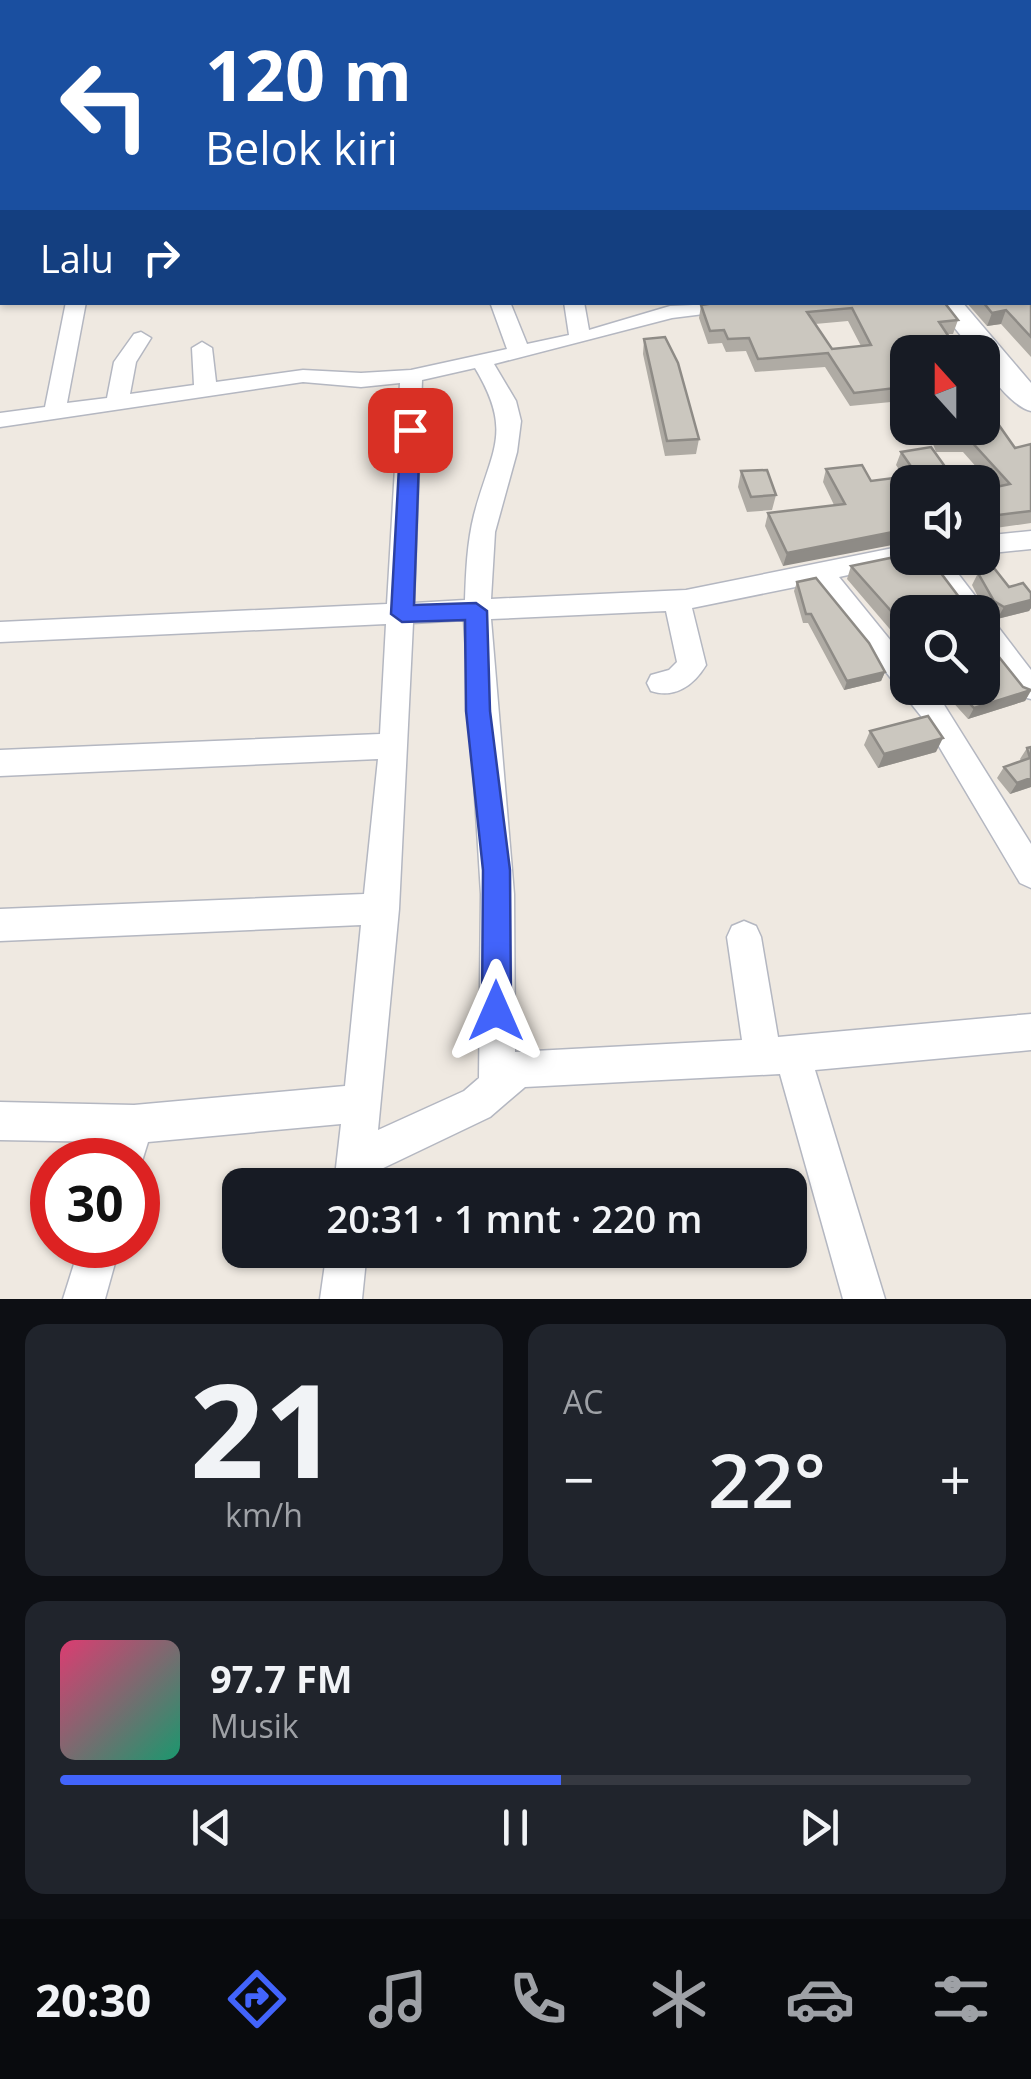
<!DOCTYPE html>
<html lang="id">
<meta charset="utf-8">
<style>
:root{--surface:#171b24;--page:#20242c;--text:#f1f3f6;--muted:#9ea1a6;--line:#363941;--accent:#4264fb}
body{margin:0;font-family:"Open Sans",sans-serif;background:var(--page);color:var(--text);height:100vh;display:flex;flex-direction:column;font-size:38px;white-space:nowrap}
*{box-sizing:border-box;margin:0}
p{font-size:32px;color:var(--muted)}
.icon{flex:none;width:55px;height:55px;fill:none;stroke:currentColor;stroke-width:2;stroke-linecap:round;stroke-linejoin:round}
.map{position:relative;height:1299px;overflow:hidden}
.details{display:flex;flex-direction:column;gap:25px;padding:25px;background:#0d0f14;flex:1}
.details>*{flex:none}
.hud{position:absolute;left:0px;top:0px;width:1032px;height:305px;box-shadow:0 2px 8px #0004;background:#1a4fa0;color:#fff;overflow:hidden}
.needle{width:65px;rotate:339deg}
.tools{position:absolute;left:890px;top:335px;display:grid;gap:20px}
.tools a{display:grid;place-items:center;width:110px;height:110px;border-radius:20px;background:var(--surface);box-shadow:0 2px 8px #0004;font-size:50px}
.speed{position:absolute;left:30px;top:1138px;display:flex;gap:20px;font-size:50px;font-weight:700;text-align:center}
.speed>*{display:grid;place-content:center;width:130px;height:130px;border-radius:50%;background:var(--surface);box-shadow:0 2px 8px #0004;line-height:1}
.speed .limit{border:15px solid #d22;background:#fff;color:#111}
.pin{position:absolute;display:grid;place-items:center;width:85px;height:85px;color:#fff;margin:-42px;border-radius:20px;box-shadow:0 5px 15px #0006}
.me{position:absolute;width:110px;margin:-55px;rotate:0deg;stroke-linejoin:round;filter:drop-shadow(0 0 8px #0008)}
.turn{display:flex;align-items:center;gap:35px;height:210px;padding:0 40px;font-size:45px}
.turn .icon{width:130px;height:130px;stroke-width:2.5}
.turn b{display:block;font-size:70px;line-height:85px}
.then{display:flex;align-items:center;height:95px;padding:0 40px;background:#0003;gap:20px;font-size:38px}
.big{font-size:75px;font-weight:600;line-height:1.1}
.details .widget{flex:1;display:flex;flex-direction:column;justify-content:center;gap:15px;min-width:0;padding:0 35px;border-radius:20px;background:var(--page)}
.details .dial{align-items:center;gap:0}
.dial b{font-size:130px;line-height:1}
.song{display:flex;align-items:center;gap:30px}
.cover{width:120px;height:120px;border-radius:15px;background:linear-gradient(135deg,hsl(340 70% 55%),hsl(160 70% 35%))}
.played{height:10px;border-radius:5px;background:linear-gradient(90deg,var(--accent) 55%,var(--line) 55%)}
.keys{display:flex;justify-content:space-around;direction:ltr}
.heat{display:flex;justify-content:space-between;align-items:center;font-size:55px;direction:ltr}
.details .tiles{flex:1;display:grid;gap:25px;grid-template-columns:1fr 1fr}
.widget:last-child{grid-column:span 2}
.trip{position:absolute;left:222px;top:1168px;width:585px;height:100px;border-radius:20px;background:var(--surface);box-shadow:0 2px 8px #0004;font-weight:600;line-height:100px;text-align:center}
.dock{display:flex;height:160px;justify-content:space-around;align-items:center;background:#090b0e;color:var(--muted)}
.dock .icon{width:70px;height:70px}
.dock .on{color:var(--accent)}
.dock b{font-size:45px;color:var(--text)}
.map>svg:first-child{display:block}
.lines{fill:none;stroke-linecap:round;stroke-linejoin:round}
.street-casing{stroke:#b4b7c1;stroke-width:3}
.secondary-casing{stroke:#b4b7c1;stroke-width:3}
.street{fill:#fff;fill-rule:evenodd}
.secondary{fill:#fff;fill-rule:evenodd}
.wall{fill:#afaba4;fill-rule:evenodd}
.shaded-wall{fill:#8e8b86}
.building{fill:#cbc7bf;stroke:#8e8b86;stroke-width:2.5;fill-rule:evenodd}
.route{fill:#4264fb;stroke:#2b41a3;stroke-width:2.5}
</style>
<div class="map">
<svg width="1031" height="1299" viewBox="0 0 1031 1299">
<rect width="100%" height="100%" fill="#efe9e1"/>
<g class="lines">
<g class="street-casing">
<path id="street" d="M478,0l1,2 -22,-1 1,-1z
M862,0h17l2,2h-17z
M1030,85h1v10h-1z
M1030,119h1v10h-1z
M1030,172h1v10h-1z
M0,248h2v12h-2z
M66,302h20l-19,101 40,-5 7,-36 20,-28 7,-2 10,6 -15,24 -6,32 64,-9 -2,-37 10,-6 10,6 4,34 87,-12 58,3 50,-3 96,-21 -17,-47h20l17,42 42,-9 -5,-33h20l5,28 81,-24 92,-4 -10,6 -80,10 -178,46 22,37 5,20 -4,31 -22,80 -4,67 195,-9 222,-45v13l9,2 -78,17 69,85v26h21l12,12 90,144v44l-11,-5 -99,-167 -106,-133 -123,25 14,57c-12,20 -31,34 -55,26l-4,-8 4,-8 18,-5 8,-8 -11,-51 -175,8 23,275 1,158 227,-12 -15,-103 5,-11 12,-5 12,5 5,11 17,100 253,-23v36l-216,20 70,229h-42l-63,-225 -255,13 -35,30 -115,55 -1,13h-40l7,-61 -193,18 -10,32v-14h-33l5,-18 -110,-2v-38l134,3 211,-19 16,-161 -361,16v-32l364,-15 14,-135 -378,17v-26l380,-16 6,-110 -386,18v-20l387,-18 13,-221 -39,4 -58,-5 -303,45v-14l45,-6zM475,368c39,65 16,82 -1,147 -7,28 -8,57 -9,85l-51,3 8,-223zM464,620l17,274 -2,184 -15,13 -86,39 21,-221 14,-286z
M1031,531v18l-49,5v-18z
M920,558h26l36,47 2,11 8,3 39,51v29l-12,-3 -37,-49v-35h-23z
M80,1245h40l-15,54h-42z
M327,1250h40l-5,49h-42z"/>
</g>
<g class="secondary-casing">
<path id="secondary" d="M676,0h20l1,2h-19z
M934,302h28l69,81v28c-18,-4 -49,-40 -49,-59h-8z"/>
</g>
<use href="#street" class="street"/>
<use href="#secondary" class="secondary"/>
</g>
<path class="wall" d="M1031,232v125l-30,-33 -14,2 -21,-24h64z
M944,302l14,18 -5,14h-6l-39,18v58l-12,1 -5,-9 -41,4 -25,-39 -70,5 -9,-21 -20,1 -4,-9 -14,1 -9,-26 2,-13zM848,321l13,25 -29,3 -17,-25z
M644,339l55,100 -3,15 -31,2 -22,-102z
M927,428h55l33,20 16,-4v79l-49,7v-40l12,-3 -31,-35h-27z
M901,452l55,30 -173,84 -18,-40 3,-13 66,-8 -11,-23 3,-13 45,12 33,-4 -8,-12z
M741,471l35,24 -4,15 -25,2 -9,-25z
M851,566l53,4 58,31 19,2 -9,-18 6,-12 31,14 22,6v15l-2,3 -32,8 -10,-6 -2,-5 -3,8v-4h-74l-14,22 -47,-55z
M797,582l88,90 -4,9 -37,9 -36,-67h-5l-9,-32z
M1023,687l8,4 -6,10 -57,18 -28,-31z
M870,731l66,21 -58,16 -14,-23z
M1031,747v40l-21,7 -13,-16 7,-11 17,-6 -1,-2 7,-11z"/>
<path class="shaded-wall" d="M1006,310l-5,14 -14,2 5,-13z
M908,529v13l-125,24 4,-13z
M1031,600v8l-2,3 -32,8 7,-12z
M908,620v11l-14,3 6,-13z
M885,672l-4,9 -37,9 3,-9z
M1031,690l-6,11 -57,18 6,-11z
M943,738l-7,14 -58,16 6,-14z
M1031,778v9l-21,7 7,-11z"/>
<path class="building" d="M1030,233h1v104l-25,-27 -14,3 -9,-11h47z
M722,302h222l14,18 -19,2 20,30h-51v45h-7l-6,-9 -41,5 -26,-40 -70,6 -9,-21 -21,1 -4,-9 -14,1 -9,-26zM852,308l19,37 -39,4 -25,-37z
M665,337l13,26 21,76 -32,2 -23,-102z
M982,401l33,47 16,-4v67l-49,6v-27l28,-6 -42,-46h-26l-5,-10h45z
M931,447l25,35h-48v47l-121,24 -19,-40 77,-9 -19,-35 36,-4 9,16 46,-6 -16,-23z
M767,470l9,25 -25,2 -10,-26z
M895,557l9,13 30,-6 28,37 23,2v8l-24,1 -3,-4 -20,4h-30v8l-8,1 -49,-55z
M994,568l15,19 14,-4 8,10v7l-27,7 -10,-6 -16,-28z
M816,578l53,65 16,29 -38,9 -36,-67h-5l-9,-32z
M999,657l24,30 8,3 -57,18 -19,-20h27v-25z
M928,716l15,22 -59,16 -14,-23z
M1031,747v31l-14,5 -13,-16 26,-9 -3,-10z"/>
<path class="route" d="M410,424l10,6 -6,175 62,-2 11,8 3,100 20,159 1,141 -4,10 -11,4 -10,-4 -4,-10 1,-141 -17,-159 -1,-91 -63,2 -11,-8 10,-184z"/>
</svg>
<div class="tools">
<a><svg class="needle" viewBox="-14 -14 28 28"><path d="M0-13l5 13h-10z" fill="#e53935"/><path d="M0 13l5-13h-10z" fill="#9ea1a6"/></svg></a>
<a><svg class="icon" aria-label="sound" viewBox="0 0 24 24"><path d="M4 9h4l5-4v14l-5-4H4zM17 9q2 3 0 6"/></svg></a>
<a><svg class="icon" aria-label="search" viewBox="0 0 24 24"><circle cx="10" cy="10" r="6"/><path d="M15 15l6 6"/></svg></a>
</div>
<div class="speed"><div class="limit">30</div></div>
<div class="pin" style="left:410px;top:430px;background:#d93025"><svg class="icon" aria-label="arrive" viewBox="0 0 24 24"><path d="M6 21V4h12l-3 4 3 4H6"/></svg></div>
<svg class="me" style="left:496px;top:1011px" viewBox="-20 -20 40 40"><path d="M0-17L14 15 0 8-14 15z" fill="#4264fb" stroke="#fff" stroke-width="4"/></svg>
<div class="trip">20:31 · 1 mnt · 220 m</div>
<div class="hud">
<div class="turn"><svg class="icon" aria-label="left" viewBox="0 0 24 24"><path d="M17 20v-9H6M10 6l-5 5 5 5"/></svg><div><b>120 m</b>Belok kiri</div></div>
<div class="then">Lalu<svg class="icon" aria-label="right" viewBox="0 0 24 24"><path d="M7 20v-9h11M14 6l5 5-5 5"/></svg></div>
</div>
</div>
<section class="details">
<div class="tiles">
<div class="widget dial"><b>21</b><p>km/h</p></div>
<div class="widget"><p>AC</p>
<div class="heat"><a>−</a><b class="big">22°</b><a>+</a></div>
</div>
<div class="widget">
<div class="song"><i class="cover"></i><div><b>97.7 FM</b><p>Musik</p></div></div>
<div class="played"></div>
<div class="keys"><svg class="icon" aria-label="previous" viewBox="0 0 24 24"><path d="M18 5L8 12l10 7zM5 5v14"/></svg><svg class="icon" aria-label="pause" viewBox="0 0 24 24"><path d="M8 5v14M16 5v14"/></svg><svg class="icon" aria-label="next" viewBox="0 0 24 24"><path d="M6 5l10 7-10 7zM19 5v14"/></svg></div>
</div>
</div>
</section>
<nav class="dock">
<b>20:30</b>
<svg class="icon on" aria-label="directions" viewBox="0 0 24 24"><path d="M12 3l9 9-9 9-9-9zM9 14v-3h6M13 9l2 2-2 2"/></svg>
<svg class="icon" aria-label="music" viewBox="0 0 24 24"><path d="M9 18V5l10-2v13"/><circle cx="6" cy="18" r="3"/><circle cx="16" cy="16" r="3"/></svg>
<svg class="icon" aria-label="phone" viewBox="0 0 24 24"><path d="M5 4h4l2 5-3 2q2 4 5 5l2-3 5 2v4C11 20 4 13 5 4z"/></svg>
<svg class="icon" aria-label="climate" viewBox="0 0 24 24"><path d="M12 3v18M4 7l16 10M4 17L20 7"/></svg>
<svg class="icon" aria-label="car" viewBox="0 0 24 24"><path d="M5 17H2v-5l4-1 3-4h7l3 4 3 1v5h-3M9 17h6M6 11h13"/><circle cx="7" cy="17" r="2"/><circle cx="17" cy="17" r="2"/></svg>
<svg class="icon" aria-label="filters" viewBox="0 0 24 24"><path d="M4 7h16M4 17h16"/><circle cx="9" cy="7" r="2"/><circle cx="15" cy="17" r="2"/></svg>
</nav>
